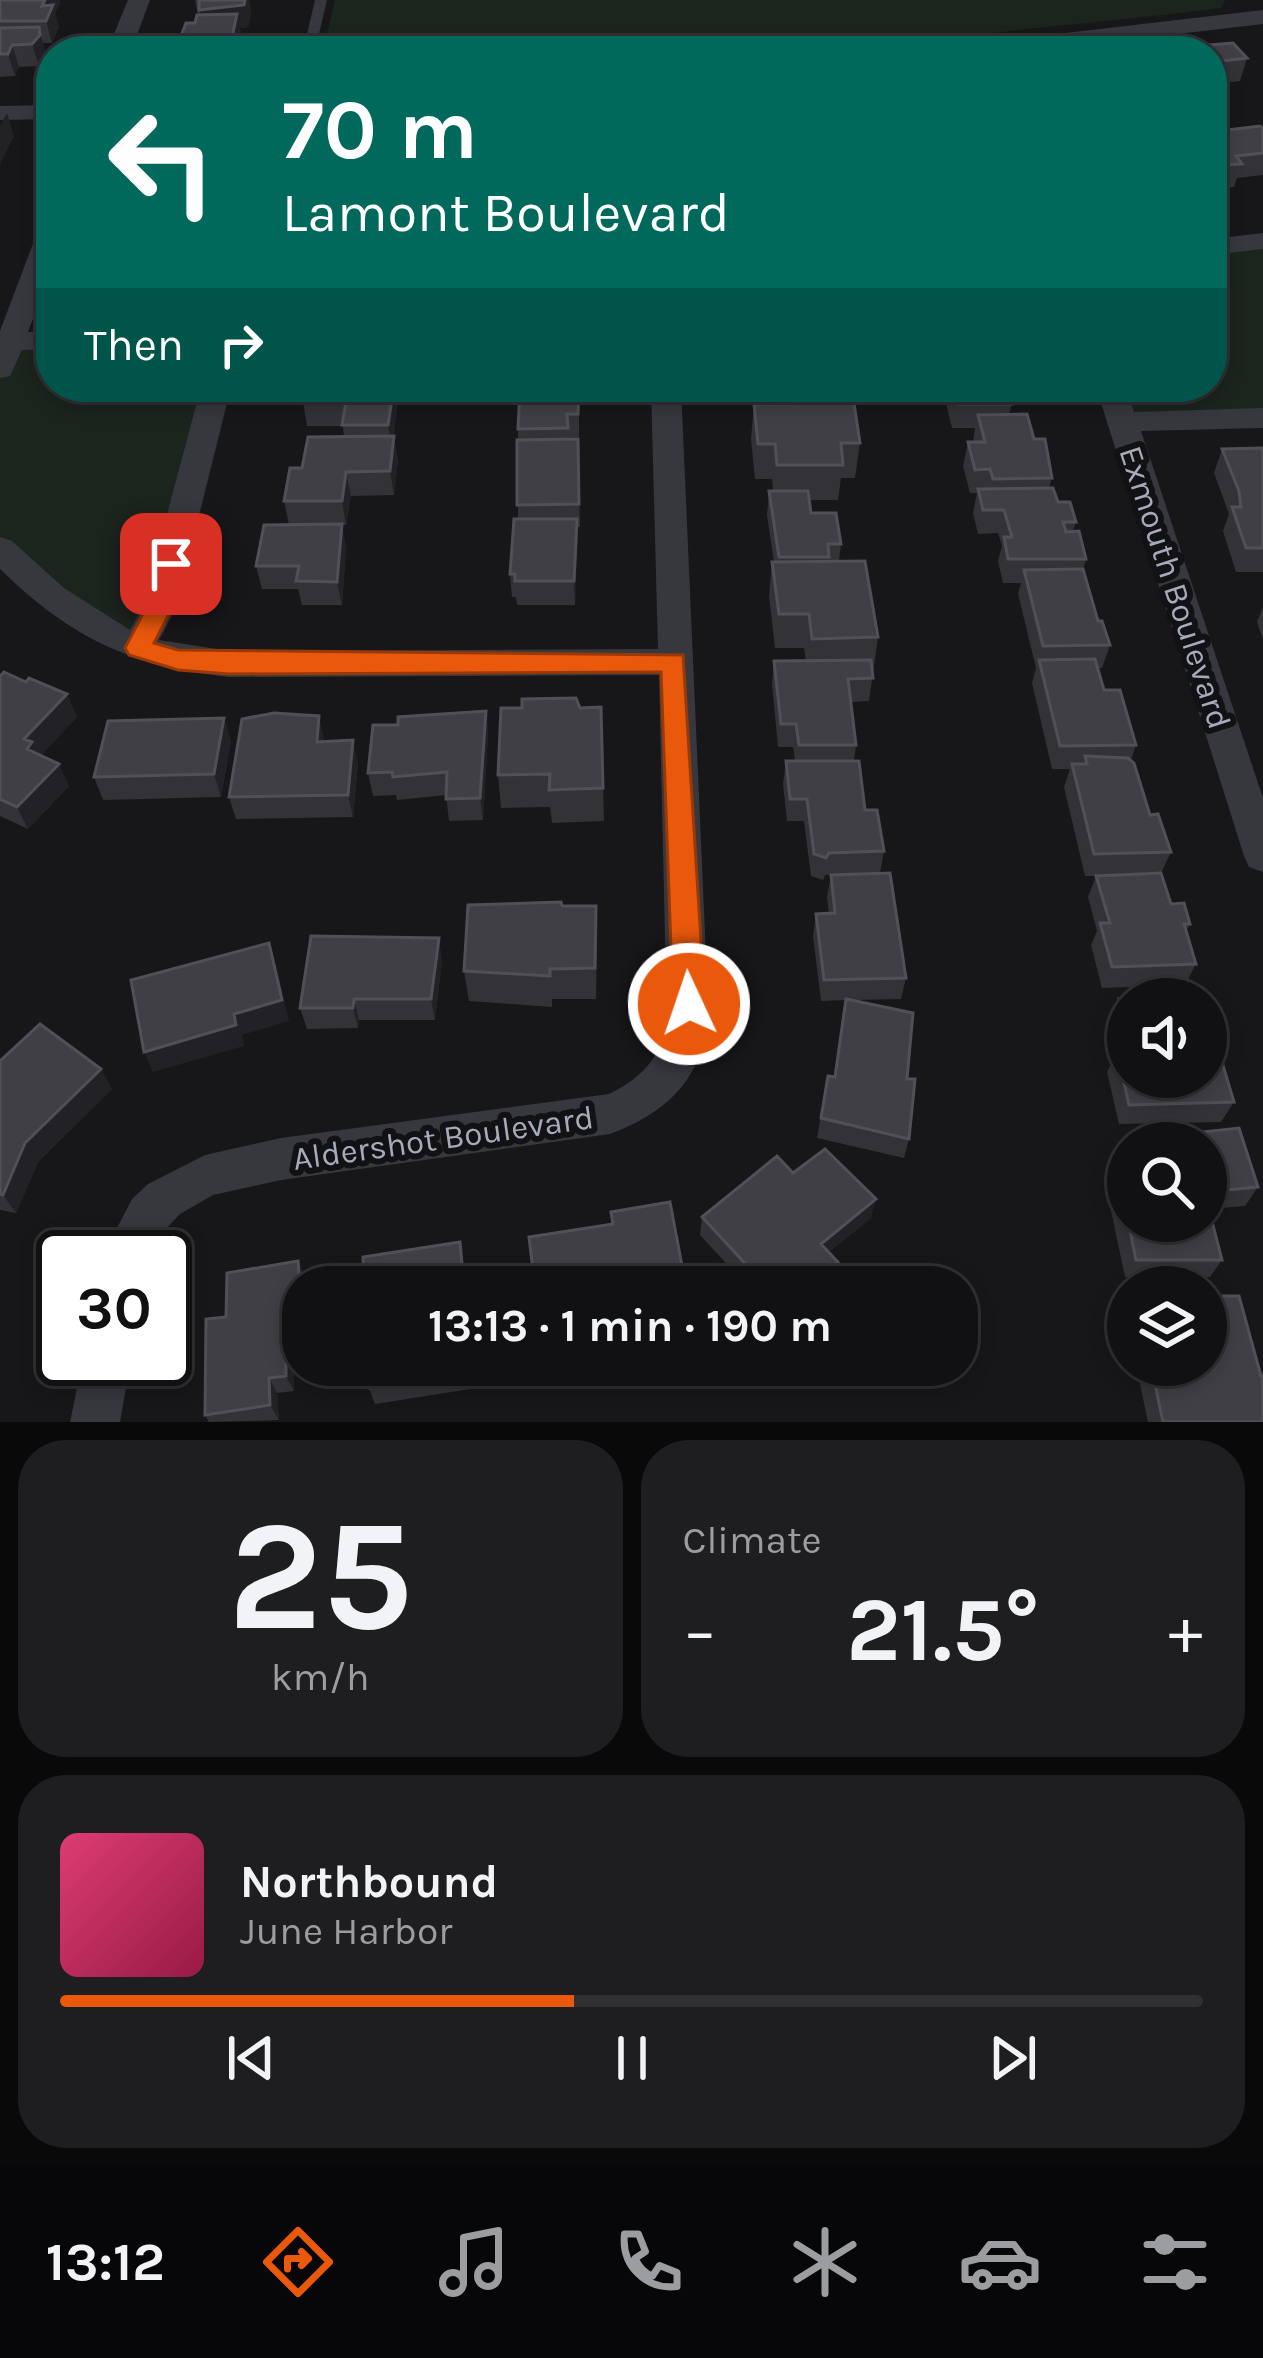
<!DOCTYPE html>
<meta charset="utf-8">
<style>
:root{--surface:#111013;--page:#1e1e21;--text:#f1f3f6;--muted:#9c9da0;--line:#303033;--accent:#ea580c}
body{margin:0;font-family:Karla,sans-serif;background:var(--page);color:var(--text);height:100vh;display:flex;flex-direction:column;font-size:45px;white-space:nowrap}
*{box-sizing:border-box;margin:0}
p{font-size:39px;color:var(--muted)}
.icon{flex:none;width:66px;height:66px;fill:none;stroke:currentColor;stroke-width:2;stroke-linecap:round;stroke-linejoin:round}
.map{position:relative;height:1422px;overflow:hidden}
.details{display:flex;flex-direction:column;gap:18px;padding:18px;background:#09090a;flex:1}
.details>*{flex:none}
.guide{position:absolute;left:36px;top:36px;width:1191px;height:366px;border-radius:48px;box-shadow:0 6px 18px #0003,0 0 0 3px var(--line);background:#00695c;color:#fff;overflow:hidden}
.tools{position:absolute;left:1107px;top:978px;display:grid;gap:24px}
.tools a{display:grid;place-items:center;width:120px;height:120px;border-radius:50%;background:var(--surface);box-shadow:0 6px 18px #0003,0 0 0 3px var(--line);font-size:60px}
.speed{position:absolute;left:36px;top:1230px;display:flex;gap:24px;font-size:60px;font-weight:700;text-align:center}
.speed>*{display:grid;place-content:center;width:156px;height:156px;border-radius:50%;background:var(--surface);box-shadow:0 6px 18px #0003,0 0 0 3px var(--line);line-height:1}
.speed .limit{border:6px solid #111;border-radius:18px;background:#fff;color:#111}
.pin{position:absolute;display:grid;place-items:center;width:102px;height:102px;color:#fff;margin:-51px;border-radius:24px;box-shadow:0 6px 18px #0006}
.me{position:absolute;width:132px;margin:-66px;rotate:357deg;stroke-linejoin:round;filter:drop-shadow(0 0 9px #0008)}
.turn{display:flex;align-items:center;gap:42px;height:252px;padding:0 48px;font-size:54px}
.turn .icon{width:156px;height:156px;stroke-width:2.5}
.turn b{display:block;font-size:84px;line-height:102px}
.then{display:flex;align-items:center;height:114px;padding:0 48px;background:#0003;gap:24px;font-size:45px}
.big{font-size:90px;font-weight:700;line-height:1.1}
.details .widget{flex:1;display:flex;flex-direction:column;justify-content:center;gap:18px;min-width:0;padding:0 42px;border-radius:48px;background:var(--page)}
.details .dial{align-items:center;gap:0}
.dial b{font-size:156px;line-height:1}
.song{display:flex;align-items:center;gap:36px}
.cover{width:144px;height:144px;border-radius:18px;background:linear-gradient(135deg,hsl(340 70% 55%),hsl(340 70% 35%))}
.played{height:12px;border-radius:6px;background:linear-gradient(90deg,var(--accent) 45%,var(--line) 45%)}
.keys{display:flex;justify-content:space-around;direction:ltr}
.heat{display:flex;justify-content:space-between;align-items:center;font-size:66px;direction:ltr}
.details .tiles{flex:1;display:grid;gap:18px;grid-template-columns:1fr 1fr}
.widget:last-child{grid-column:span 2}
.trip{position:absolute;left:282px;top:1266px;width:696px;height:120px;border-radius:48px;background:var(--surface);box-shadow:0 6px 18px #0003,0 0 0 3px var(--line);font-weight:700;line-height:120px;text-align:center}
.tabs{display:flex;height:192px;justify-content:space-around;align-items:center;background:#070608;color:var(--muted)}
.tabs .icon{width:84px;height:84px}
.tabs .on{color:var(--accent)}
.tabs b{font-size:54px;color:var(--text)}
.map>svg:first-child{display:block}
.green{fill:#1c241e}
.lines{fill:none;stroke-linecap:round;stroke-linejoin:round}
.lane{fill:#37373e;fill-rule:evenodd}
.street{fill:#37373e;fill-rule:evenodd}
.wall{fill:#333237}
.shaded-wall{fill:#222125}
.building{fill:#3f3f45;stroke:#505057;stroke-width:3}
.route{fill:#ea580c;stroke:#983908;stroke-width:3}
.labels{text-anchor:middle;stroke-width:12;stroke-linejoin:round;paint-order:stroke}
.street-label{font-size:33px;fill:#a7aaba;stroke:#121114}
</style>
<div class="map">
<svg width="1263" height="1422" viewBox="0 0 1263 1422">
<rect width="100%" height="100%" fill="#171619"/>
<path class="green" d="M335,0h890v1l-4,7 -48,6 -355,37h-495z
M1263,241v177l-141,4 -11,-35h101v-140z
M51,340v47h165l-78,261 -138,-99v-180l11,-28z"/>
<g class="lines">
<path class="lane" d="M315,0h12l-12,51h-12z"/>
<path class="street" d="M128,0h22l-19,51h-24z
M1263,10v14l-231,27h-72l12,-7z
M51,105v14l-51,1v-14z
M51,225v45l-23,62 23,-1v18l-29,1 -12,26 -10,2v-47l37,-98z
M1263,233v16l-51,6v-16z
M201,387h30l-55,221 -17,32 70,11 429,-2 -7,-262h30l28,637c-12,60 -44,89 -99,110l-329,46 -68,15 -33,19 -16,17 -14,26h-48l30,-58 16,-15 57,-29 76,-17 328,-44c32,-16 50,-34 58,-70l-8,-349 -430,2c-99,-11 -158,-39 -229,-108v-32l12,4 52,47 66,42 12,-22z
M1096,387h30l8,25 129,-4v20l-122,3 122,367v74l-14,-5 -5,-11z
M83,1359h48l-11,63h-50z"/>
</g>
<path class="wall" d="M0,0h59l1,3 -5,10 4,14 -7,16h-9l3,14 -7,9 -20,1 -4,9 -15,1z
M195,0h54l2,11 -3,16 -8,1 1,9 -3,14h-61l-1,-2 19,-26 3,-8z
M1165,41l5,7 63,-5 14,15 -7,23 -25,3 -2,7 -1,-40h-84l1,-7z
M1212,123l7,8 44,-2v46l-26,3 -3,9 -18,2 -4,-5z
M400,387l-7,49 5,24 -4,35 -43,1 -5,29h-4l4,23 -4,57h-40l-4,-16h-36l-6,-23 33,-41 -5,-24 18,-33 42,-31 -1,-11h-36l-4,-24z
M579,387v50l-11,1v1h10l2,88h-3l-2,78h-58l-1,-8h-4l-2,-23 8,-55v-90z
M754,387h61l-1,16 46,40 -5,35h-14l-3,22h-29l2,13 30,31 -2,17 39,76 -9,64 -18,1 5,43 -2,16 11,49 19,41 -4,22 26,105 -5,21 -48,1 54,79 2,60 -5,19 -87,-20 11,-62 6,1 12,-77 -25,1 -8,-65 3,-22h13l-2,-17 4,-22 16,-1 -22,1 -2,5 -12,-4 -7,-55h-17l-4,-37 3,-23h9l-2,-14h-15l-6,-63 2,-23h32l-2,-13h-29l-6,-52 3,-34h2l-7,-47 2,-24h4l-1,-12h-17l-4,-40 3,-35h3z
M942,387h92l-4,16 -18,1 -3,10 25,25 18,39 -3,10 9,14 18,20 -3,9 13,28 -3,11 15,51 12,24 -8,23h-4l6,22 32,55 -5,15 19,55 21,37 -10,21 10,31 19,20 -4,8 10,32 -11,21 -83,3 -11,-43 6,-14 -9,-34 8,-21h-11l-21,-89 6,-18h-18l-20,-86 4,-15 -18,-74 3,-11h-18l-5,-22 4,-15 -4,-13 -20,1 -5,-21 4,-20h-7l-7,-27 5,-24h5l2,-14h-23z
M1263,448v124h-27l-13,-41 6,-17 -15,-41 8,-24z
M1263,607v33l-6,-18z
M0,676l67,18 10,23 -36,38 28,31 -41,43 -28,-13z
M601,707l3,114 -52,2 -2,-16 -49,1 -3,-33 82,-67z
M486,711l2,23 -5,86 -34,1 -3,-26 -49,5 -1,-5 -23,1 -5,-23z
M224,718l7,23 -10,56 -118,3 -9,-23z
M324,741l34,22 -5,54 -117,2 -7,-22z
M562,906l35,31 -1,62h-44v8l-83,-6 -5,-30z
M442,960l-7,60h-76l-1,8 -51,1 -7,-21z
M1119,999h9v78l106,25 -13,20 -102,2 -12,-52 9,-19 -7,-33z
M0,1061l101,8 11,20 -74,73 -22,51 -16,-3z
M1239,1128l19,59 -13,19 -36,3 13,51 -12,17h-85l-21,-100 10,-19h14v63h78v-78h-29l6,-9z
M793,1173l78,45 -42,34 9,10 -4,17 -9,8h-77l-48,-52 2,-18z
M298,1261l8,18v6l-3,2v78h8l-17,3v23l-17,2 2,27 -70,2 -4,-7 21,-98z
M519,1365l2,16 -146,23 -6,-16z
M592,1365h51l-50,8z
M1136,1365h70l55,11 2,46h-115z"/>
<path class="shaded-wall" d="M45,0h14l1,3 -5,10 4,14 -7,16 -10,-37z
M245,0h4l2,11 -3,16 -8,1 1,9 -3,14h-3l-3,-14 -28,-5 -5,-22z
M39,27l7,30 -7,9 -7,-22z
M219,37l3,14h-18z
M12,45l7,22 -4,9 -7,-22z
M7,113l7,23 -14,29v-39z
M394,387h6l-8,62 -4,-24z
M394,436l4,24 -4,35 -4,-24z
M346,472l5,24 -5,29 -4,-24z
M577,519l1,23 -3,63 -1,-24z
M342,524l4,24 -4,57 -5,-23z
M67,694l10,23 -38,40 -12,-8 -3,-10z
M486,711l2,23 -5,86 -3,-22z
M319,716l5,23 -2,25 -5,-22z
M224,718l7,23 -10,56 -7,-23z
M353,740l5,23 -5,54 -5,-22z
M59,764l10,22 -41,43 -11,-22z
M439,938l3,22 -7,60 -4,-21z
M269,943l7,21 13,57 -47,14 2,11 -91,26 -9,-20 90,-38z
M354,999l5,21 -1,8 -5,-20z
M101,1069l11,20 -74,73 -22,51 -13,-18 22,-52z
M876,1199l-5,19 -54,44 4,-18z
M298,1261l8,18v8l-6,-2z
M838,1262l-4,17 -9,8h-18z
M780,1276l-2,11h-12v-1z
M286,1352l8,16v23l-8,-15z
M269,1378l8,15 2,27 -9,-15z"/>
<path class="building" d="M0,0h45l-3,6 11,-1 -7,16h-46z
M199,0h46l-1,5 -45,5z
M237,14l-5,23h-13l-9,13 -30,1 1,-3 -5,1 10,-26h9l2,-8z
M39,27l1,8 -8,9 -20,1 -4,9h-8v-26z
M1097,41l8,10h-53l-5,-6z
M1165,41l5,7 63,-5 14,15 -34,4 6,7h-7v-18h-77l-6,-7z
M362,45v6h-28v-4z
M1212,123l7,8 41,-5 3,3v24l-27,3 6,8 -19,1 -11,-14z
M305,387h89l-6,38h-46l4,-23h-43z
M520,387h59l-1,27h-11l1,14 -50,1z
M762,387h53v2h-53z
M953,387h53l6,17h-55z
M854,403l6,40h-19l2,22h-66l-2,-21h-17l-4,-40z
M1027,414l7,25h11l7,39 -59,1 -3,-10 -15,1 -7,-28h17l-7,-27z
M394,436l-4,35 -44,1 -4,29h-58l6,-33h12l6,-31z
M578,439l1,65 -62,1v-65z
M1263,448v100h-17l-14,-41h9l-2,-16 -17,-42z
M1053,488l5,14h12l6,20h-13l3,10 13,-1 7,28h-78l-4,-22h8l-8,-27h-21l-5,-21z
M769,491h39l3,22h25l5,31h-13l1,13h-50z
M514,519h63l-3,62h-59v-7h-5z
M342,524l-5,58 -41,-1 3,-15h-43l8,-41z
M865,561l13,76 -66,2 -3,-25h-30l-7,-52z
M1083,569l15,52h4l8,24 -67,1 -19,-76z
M1095,659l9,31h16l16,55 -76,1 -21,-86z
M871,660l2,18 -25,1 8,66h-57l-3,-21h-15l-7,-63z
M4,672l22,10 3,-4 38,16 -43,45 8,3 -5,7 32,15 -42,43 -17,-8v-123z
M576,698l4,10 21,-1 2,81 -54,2 1,-16 -52,1 3,-67h21v-9z
M486,711l-6,87 -34,1 1,-27 -54,5 -1,-5 -24,1 5,-48h25v-8z
M274,713l45,3 -2,26 36,-2 -5,55 -119,2 13,-78z
M224,718l-10,56 -120,3 14,-56z
M1085,756l43,2 6,5 16,52 8,-1 13,38 -77,2 -22,-90h15z
M786,761h73l6,49h12l7,41 -55,2 -3,5 -12,-4 -7,-55h-17z
M890,873l16,105 -82,2 -8,-66 19,-1 -4,-38z
M1161,873l10,31 13,-1 6,21h-6l12,40 -84,3 -12,-44h10l-14,-47z
M561,902l1,4h34l-1,62 -45,1v7l-86,-5 4,-66z
M311,936l128,2 -8,61h-77l-1,9h-53z
M269,943l13,57 -48,14 2,11 -92,27 -13,-72z
M1175,998l-47,1v42l-9,-42z
M846,999l67,14 -6,66h8l-6,60 -88,-21 7,-42 7,1z
M40,1024l61,45 -76,74 -22,52 -3,-1v-133z
M1206,1035h8l20,67 -105,3 -12,-53h11v25h78z
M1239,1128l19,59 -52,5v-49h-21l-2,-9z
M825,1149l51,50 -55,45 17,18 -31,25h-17l-10,-11 -14,10 -64,-69 75,-61 16,17z
M1114,1158h14v63z
M1206,1198l16,62h-86l-8,-39h78z
M670,1202l16,85h-151l-6,-50 84,-13 -2,-12z
M460,1242l4,43 45,-7 1,9h-146l-1,-30z
M298,1261l2,24 16,-2v4h-13v62l-17,3v24l-17,2 1,27 -65,10 1,-96 20,-2 1,-44z
M1206,1296h33l22,80h2v46h-100l-12,-57h55z
M368,1365h151l-150,23z"/>
<path class="route" d="M171,555l12,9 -11,44 -18,35 24,7 505,5 22,349 -5,10 -11,4 -11,-4 -5,-10 -12,-332 -432,2 -51,-4 -49,-15 -4,-7 21,-40 12,-44z"/>
<g class="labels">
<g class="street-label">
<text transform="translate(1176 587) rotate(72)" y="12">Exmouth Boulevard</text>
<text transform="translate(443 1137) rotate(-8)" y="12">Aldershot Boulevard</text>
</g>
</g>
</svg>
<div class="tools">
<a><svg class="icon" aria-label="sound" viewBox="0 0 24 24"><path d="M4 9h4l5-4v14l-5-4H4zM17 9q2 3 0 6"/></svg></a>
<a><svg class="icon" aria-label="search" viewBox="0 0 24 24"><circle cx="10" cy="10" r="6"/><path d="M15 15l6 6"/></svg></a>
<a><svg class="icon" aria-label="layers" viewBox="0 0 24 24"><path d="M12 4l9 5-9 5-9-5zM3 14l9 5 9-5"/></svg></a>
</div>
<div class="speed"><div class="limit">30</div></div>
<div class="pin" style="left:171px;top:564px;background:#d93025"><svg class="icon" aria-label="arrive" viewBox="0 0 24 24"><path d="M6 21V4h12l-3 4 3 4H6"/></svg></div>
<svg class="me" style="left:689px;top:1004px" viewBox="-20 -20 40 40"><circle r="17" fill="#ea580c" stroke="#fff" stroke-width="3"/><path d="M0-11L8 9 0 5-8 9z" fill="#fff"/></svg>
<div class="trip">13:13 · 1 min · 190 m</div>
<div class="guide">
<div class="turn"><svg class="icon" aria-label="left" viewBox="0 0 24 24"><path d="M17 20v-9H6M10 6l-5 5 5 5"/></svg><div><b>70 m</b>Lamont Boulevard</div></div>
<div class="then">Then<svg class="icon" aria-label="right" viewBox="0 0 24 24"><path d="M7 20v-9h11M14 6l5 5-5 5"/></svg></div>
</div>
</div>
<section class="details">
<div class="tiles">
<div class="widget dial"><b>25</b><p>km/h</p></div>
<div class="widget"><p>Climate</p>
<div class="heat"><a>−</a><b class="big">21.5°</b><a>+</a></div>
</div>
<div class="widget">
<div class="song"><i class="cover"></i><div><b>Northbound</b><p>June Harbor</p></div></div>
<div class="played"></div>
<div class="keys"><svg class="icon" aria-label="previous" viewBox="0 0 24 24"><path d="M18 5L8 12l10 7zM5 5v14"/></svg><svg class="icon" aria-label="pause" viewBox="0 0 24 24"><path d="M8 5v14M16 5v14"/></svg><svg class="icon" aria-label="next" viewBox="0 0 24 24"><path d="M6 5l10 7-10 7zM19 5v14"/></svg></div>
</div>
</div>
</section>
<nav class="tabs">
<b>13:12</b>
<svg class="icon on" aria-label="directions" viewBox="0 0 24 24"><path d="M12 3l9 9-9 9-9-9zM9 14v-3h6M13 9l2 2-2 2"/></svg>
<svg class="icon" aria-label="music" viewBox="0 0 24 24"><path d="M9 18V5l10-2v13"/><circle cx="6" cy="18" r="3"/><circle cx="16" cy="16" r="3"/></svg>
<svg class="icon" aria-label="phone" viewBox="0 0 24 24"><path d="M5 4h4l2 5-3 2q2 4 5 5l2-3 5 2v4C11 20 4 13 5 4z"/></svg>
<svg class="icon" aria-label="climate" viewBox="0 0 24 24"><path d="M12 3v18M4 7l16 10M4 17L20 7"/></svg>
<svg class="icon" aria-label="car" viewBox="0 0 24 24"><path d="M5 17H2v-5l4-1 3-4h7l3 4 3 1v5h-3M9 17h6M6 11h13"/><circle cx="7" cy="17" r="2"/><circle cx="17" cy="17" r="2"/></svg>
<svg class="icon" aria-label="filters" viewBox="0 0 24 24"><path d="M4 7h16M4 17h16"/><circle cx="9" cy="7" r="2"/><circle cx="15" cy="17" r="2"/></svg>
</nav>
